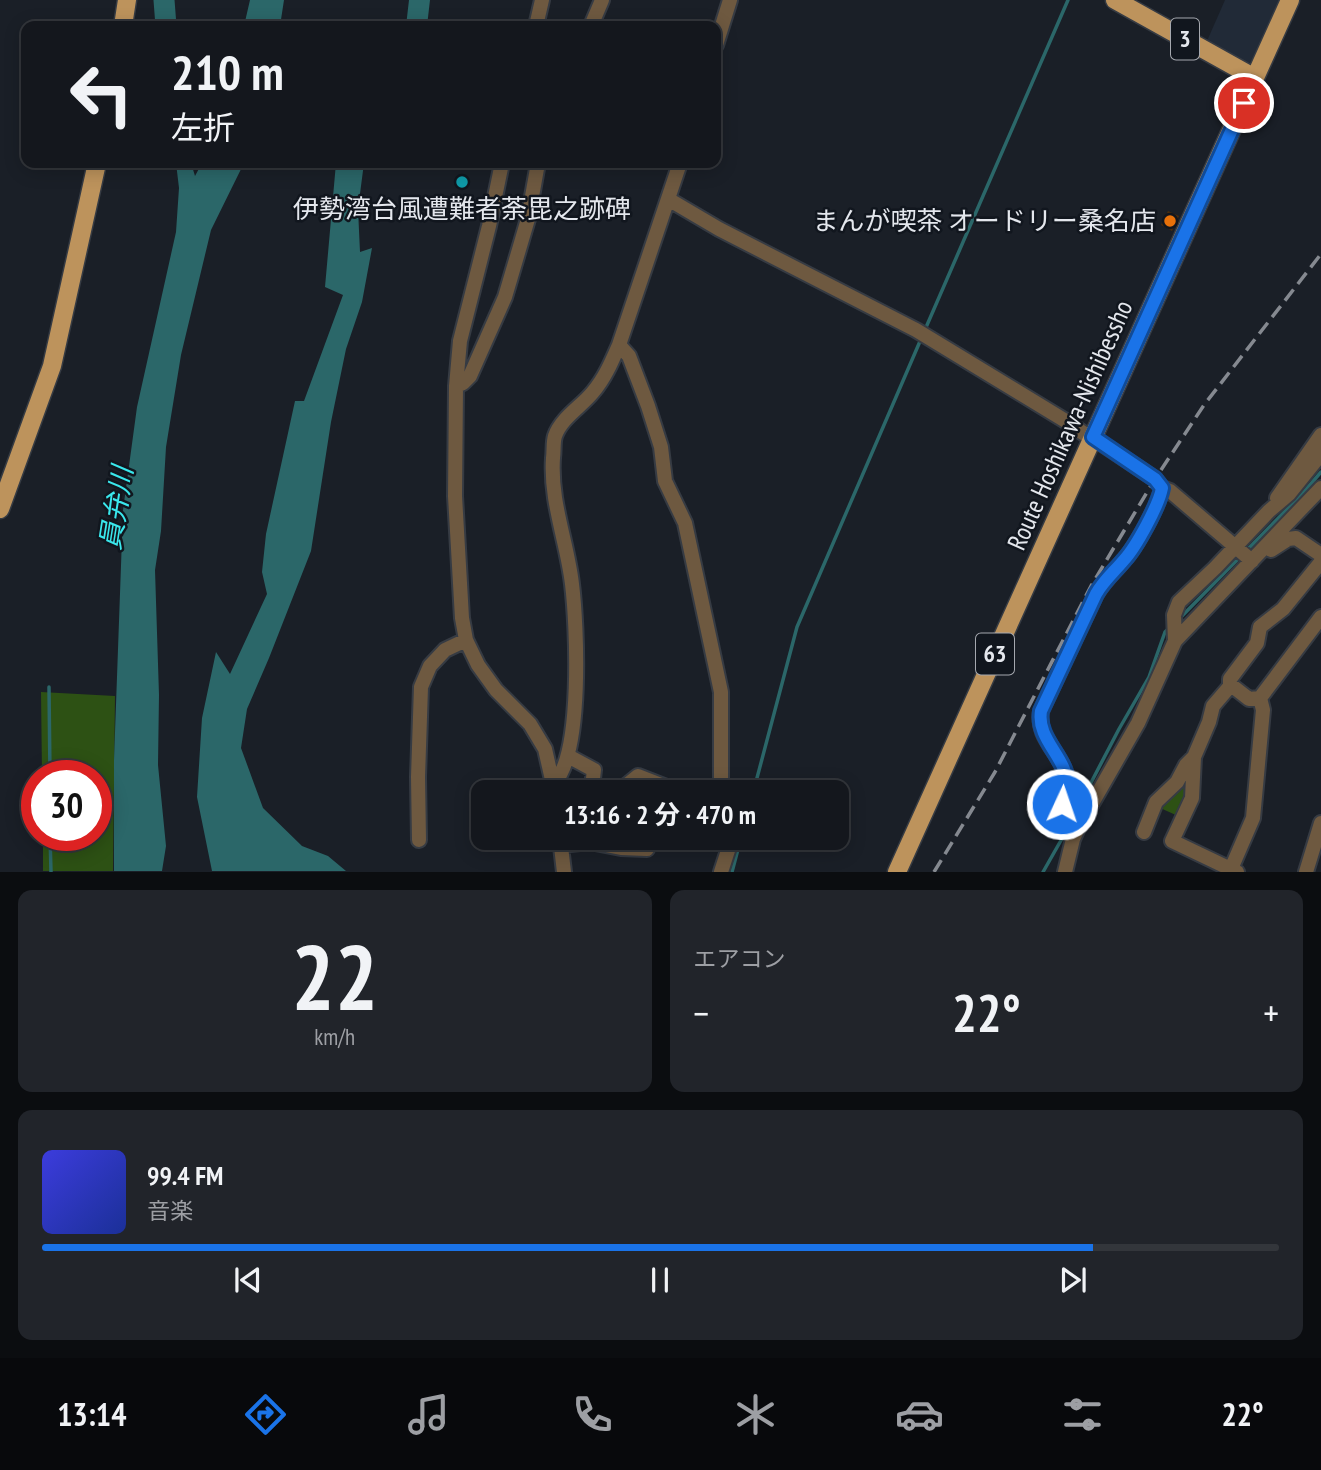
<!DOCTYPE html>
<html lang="ja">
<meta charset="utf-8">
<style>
:root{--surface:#14171d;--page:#21242a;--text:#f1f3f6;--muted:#9d9fa4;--line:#33363b;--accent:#1a73e8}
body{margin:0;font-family:"PT Sans Narrow","Noto Sans JP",sans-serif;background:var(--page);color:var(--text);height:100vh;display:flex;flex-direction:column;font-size:26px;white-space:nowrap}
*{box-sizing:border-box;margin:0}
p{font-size:23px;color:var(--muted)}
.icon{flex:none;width:38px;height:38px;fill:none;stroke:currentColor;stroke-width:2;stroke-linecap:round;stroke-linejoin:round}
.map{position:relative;height:872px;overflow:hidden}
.sheet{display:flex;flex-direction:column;gap:18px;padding:18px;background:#0b0d10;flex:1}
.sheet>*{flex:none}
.hud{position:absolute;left:21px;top:21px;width:700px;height:147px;border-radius:14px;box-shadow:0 4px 18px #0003,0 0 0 2px var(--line);background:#14171d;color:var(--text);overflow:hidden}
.speed{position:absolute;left:21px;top:760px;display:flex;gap:14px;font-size:35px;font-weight:700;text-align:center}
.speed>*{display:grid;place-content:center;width:91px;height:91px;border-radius:50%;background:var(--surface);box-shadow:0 4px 18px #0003,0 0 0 2px var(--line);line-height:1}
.speed .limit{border:10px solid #d22;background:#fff;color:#111}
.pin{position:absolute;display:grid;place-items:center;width:60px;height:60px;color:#fff;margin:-30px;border:4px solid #fff;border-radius:50%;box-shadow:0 2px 7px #0007}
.me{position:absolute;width:77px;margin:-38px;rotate:3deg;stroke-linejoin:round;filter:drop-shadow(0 0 5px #0008)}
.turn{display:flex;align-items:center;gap:24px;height:147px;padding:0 35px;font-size:32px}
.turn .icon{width:91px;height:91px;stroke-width:2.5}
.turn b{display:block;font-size:49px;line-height:60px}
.big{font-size:52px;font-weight:700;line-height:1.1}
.sheet .card{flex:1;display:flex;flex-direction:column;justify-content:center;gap:10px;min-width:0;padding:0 24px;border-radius:14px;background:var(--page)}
.sheet .dial{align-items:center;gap:0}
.dial b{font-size:91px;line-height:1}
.song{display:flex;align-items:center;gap:21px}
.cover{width:84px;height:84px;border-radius:10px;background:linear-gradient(135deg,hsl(240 70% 55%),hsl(230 70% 35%))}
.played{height:7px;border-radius:4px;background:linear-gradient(90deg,var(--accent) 85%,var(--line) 85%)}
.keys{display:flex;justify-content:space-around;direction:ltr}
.heat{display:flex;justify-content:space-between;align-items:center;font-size:38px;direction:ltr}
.sheet .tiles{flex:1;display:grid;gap:18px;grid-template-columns:1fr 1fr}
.card:last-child{grid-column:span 2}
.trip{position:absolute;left:471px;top:780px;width:378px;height:70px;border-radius:14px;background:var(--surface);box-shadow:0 4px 18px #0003,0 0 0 2px var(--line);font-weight:700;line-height:70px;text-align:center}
.menu{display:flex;height:112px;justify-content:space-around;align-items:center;background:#08090c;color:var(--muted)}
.menu .icon{width:49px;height:49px}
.menu .active{color:var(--accent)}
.menu b{font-size:32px;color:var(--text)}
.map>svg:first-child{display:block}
.built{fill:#212a37}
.green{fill:#2d5114}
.water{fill:#2b6769}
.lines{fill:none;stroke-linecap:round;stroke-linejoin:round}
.stream{stroke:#2b6769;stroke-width:3.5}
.river{stroke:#2b6769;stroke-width:21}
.building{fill:#4a2c0d}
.minor-casing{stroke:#363b43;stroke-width:18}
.major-casing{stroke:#363b43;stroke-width:21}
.minor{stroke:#6e5940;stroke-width:14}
.major{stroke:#bd935c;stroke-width:18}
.rail{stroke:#858990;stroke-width:3.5;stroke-dasharray:14 7;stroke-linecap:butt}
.route-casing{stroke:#114b97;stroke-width:18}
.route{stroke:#1a73e8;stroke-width:12}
.culture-dot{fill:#0f9aa8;stroke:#11161e;stroke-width:2.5}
.food-dot{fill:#e8710a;stroke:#11161e;stroke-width:2.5}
.labels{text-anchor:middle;stroke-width:5;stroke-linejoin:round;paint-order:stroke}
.shield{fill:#11161e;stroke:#a5a8af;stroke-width:2}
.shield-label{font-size:24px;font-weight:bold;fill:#e4e7ed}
.poi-label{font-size:26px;fill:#e4e7ed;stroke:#11161e}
.street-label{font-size:26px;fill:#e4e7ed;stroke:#11161e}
.water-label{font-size:28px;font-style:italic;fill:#3ae8ed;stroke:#11161e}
</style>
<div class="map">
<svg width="1321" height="872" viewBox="0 0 1321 872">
<rect width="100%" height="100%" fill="#1a1f27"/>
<path class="built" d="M1225,0h55l-29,63 -8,-1 -36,-21z"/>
<path class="green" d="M41,692l74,4 -2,175h-70v-36h53v-60h-54z
M1188,771l-1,26 -9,19 -20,-9z"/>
<path class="water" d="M250,0h34l-4,26h-36z
M409,0h21l-3,26h-21z
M176,163h15l4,13 7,-13h42l-33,67 -30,125 -15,92 -5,84 -6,39 4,125 -1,70 8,81 -4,25h-48v-111l9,-250 14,-103 39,-175 3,-44z
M336,163h28l-6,46 2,43 12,-4 -10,54 -16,47 -15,73 -20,129 -42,107 -22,51 -6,39 22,60 39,38 26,10 18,15h-134l-15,-74 5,-79 14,-66 14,22 37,-80 -5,-22 4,-38 29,-133h9l39,-106 -18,-8z"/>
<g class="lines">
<path class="stream" d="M924,332l144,-332
M1246,551l57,-58 18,-21
M1179,619l61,-62
M49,687l1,88
M753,793l44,-166 124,-288
M1071,821l48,-92 30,-52 16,-45 6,-6
M50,835l1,37
M732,872l9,-34
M1043,872l25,-44"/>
<path class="river" d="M164,0l2,26"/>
</g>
<path class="building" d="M1168,211l11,5 -7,15 -11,-6z"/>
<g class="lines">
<g class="minor-casing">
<path id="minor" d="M536,26l6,-26
M591,26l11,-26
M716,45l14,-45
M502,163l-13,63 -29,115 -4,45 -1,110 7,122 4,22 12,25 18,25 34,34 15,25 10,44
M668,199l51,30 197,101 153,93 14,10 9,4 63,42 7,9 8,3 82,70
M619,345l10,11 19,50 13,41 4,34 20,42 36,169v101
M456,386l7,-3 7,-7 35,-79 23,-78 10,-56
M1277,498l44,-63
M1271,550l17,-11 8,-1 25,17
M1175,641l-1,-26 5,-13 36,-34 54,-57 20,-17 32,-40
M1230,687v-8l27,-36 3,-16 23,-18 38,-47
M568,756l26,14 -2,17 19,6
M554,783c29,-29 23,-158 18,-199 -5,-43 -22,-82 -19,-126 1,-7 0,-16 2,-22 6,-18 27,-30 38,-44 12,-14 19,-31 26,-47l61,-182
M617,793l21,-17 41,16 42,-4
M1078,828l-18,-9c-2,-16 11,-30 6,-45 -7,-23 -30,-37 -25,-63l55,-117c8,-13 18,-22 28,-34 12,-13 35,-55 38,-72
M1144,832l12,-30 21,-20 9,-17 8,-8
M560,838l4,34
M419,840l-1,-63 3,-90 9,-21 15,-16 21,-10
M560,845l30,-3 31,6 26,1
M1231,869l22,-51 10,-108 -3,-12 61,-81
M721,872l11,-34
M1065,872l8,-33 5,-11 60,-105 37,-82 146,-153
M1237,872l-65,-31 20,-43 2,-41 15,-35 4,-16 18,-21 18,14 11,-1
M1306,872l15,-49"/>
</g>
<g class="major-casing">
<path id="major" d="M1115,0l140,78
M123,26l4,-26
M0,509l52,-143 45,-203
M897,872l393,-872"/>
</g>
<use href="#minor" class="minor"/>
<use href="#major" class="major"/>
<path class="rail" d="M934,872l61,-100 96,-186 64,-107 49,-74 117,-151"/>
</g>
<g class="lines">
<g class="route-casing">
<path id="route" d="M1062,804c2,-5 4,-11 5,-16 3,-29 -31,-47 -26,-77l55,-117c8,-14 18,-22 28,-34 12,-13 35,-55 38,-72l-7,-9 -62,-42 151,-334"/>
</g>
<use href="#route" class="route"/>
</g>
<circle class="culture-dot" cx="462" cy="182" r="7"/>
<circle class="food-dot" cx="1170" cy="221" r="7"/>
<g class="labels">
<g class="shield">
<rect x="1171" y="18.5" width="28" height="41" rx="5"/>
<rect x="976" y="633.5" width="38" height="41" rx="5"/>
</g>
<g class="shield-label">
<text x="1185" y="47">3</text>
<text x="995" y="662">63</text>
</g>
<g class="poi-label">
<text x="462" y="218">伊勢湾台風遭難者荼毘之跡碑</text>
<text x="1156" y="230" text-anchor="end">まんが喫茶 オードリー桑名店</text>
</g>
<g class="street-label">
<text transform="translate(1070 425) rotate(-66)" y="9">Route Hoshikawa-Nishibessho</text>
</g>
<g class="water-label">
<text transform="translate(116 508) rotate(-81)" y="10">員弁川</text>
</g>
</g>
</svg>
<div class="speed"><div class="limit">30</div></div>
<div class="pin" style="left:1244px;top:103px;background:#d93025"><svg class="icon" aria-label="arrive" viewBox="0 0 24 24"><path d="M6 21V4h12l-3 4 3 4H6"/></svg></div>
<svg class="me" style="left:1062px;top:804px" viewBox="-20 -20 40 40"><circle r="17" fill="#1a73e8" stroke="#fff" stroke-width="3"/><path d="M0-11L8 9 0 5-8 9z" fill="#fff"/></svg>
<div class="trip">13:16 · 2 分 · 470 m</div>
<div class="hud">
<div class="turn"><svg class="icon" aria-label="left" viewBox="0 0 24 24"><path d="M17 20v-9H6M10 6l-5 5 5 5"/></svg><div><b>210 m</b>左折</div></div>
</div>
</div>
<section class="sheet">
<div class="tiles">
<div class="card dial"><b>22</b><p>km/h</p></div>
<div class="card"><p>エアコン</p>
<div class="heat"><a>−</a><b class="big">22°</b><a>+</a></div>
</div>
<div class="card">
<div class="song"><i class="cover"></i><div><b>99.4 FM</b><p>音楽</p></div></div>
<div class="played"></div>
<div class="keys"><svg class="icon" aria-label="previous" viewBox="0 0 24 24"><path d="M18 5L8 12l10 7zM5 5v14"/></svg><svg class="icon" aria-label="pause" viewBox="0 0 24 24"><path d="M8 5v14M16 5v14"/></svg><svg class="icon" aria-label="next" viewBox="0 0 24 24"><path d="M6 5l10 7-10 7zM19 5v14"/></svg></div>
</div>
</div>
</section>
<nav class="menu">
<b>13:14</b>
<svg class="icon active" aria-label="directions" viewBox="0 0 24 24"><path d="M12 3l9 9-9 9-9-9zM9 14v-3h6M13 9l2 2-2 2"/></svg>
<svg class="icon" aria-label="music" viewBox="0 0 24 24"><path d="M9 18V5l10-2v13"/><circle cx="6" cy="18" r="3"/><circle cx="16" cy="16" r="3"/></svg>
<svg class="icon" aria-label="phone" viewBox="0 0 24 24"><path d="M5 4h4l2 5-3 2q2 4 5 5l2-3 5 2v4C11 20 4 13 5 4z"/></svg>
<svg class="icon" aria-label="climate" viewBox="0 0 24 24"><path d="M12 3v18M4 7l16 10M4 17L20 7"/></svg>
<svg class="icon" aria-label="car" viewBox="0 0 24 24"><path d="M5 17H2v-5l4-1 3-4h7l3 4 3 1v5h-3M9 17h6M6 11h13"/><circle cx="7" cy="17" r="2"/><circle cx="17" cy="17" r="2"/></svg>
<svg class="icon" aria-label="filters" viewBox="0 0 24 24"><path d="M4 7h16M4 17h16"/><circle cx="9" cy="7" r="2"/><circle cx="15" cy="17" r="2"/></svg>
<b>22°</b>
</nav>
